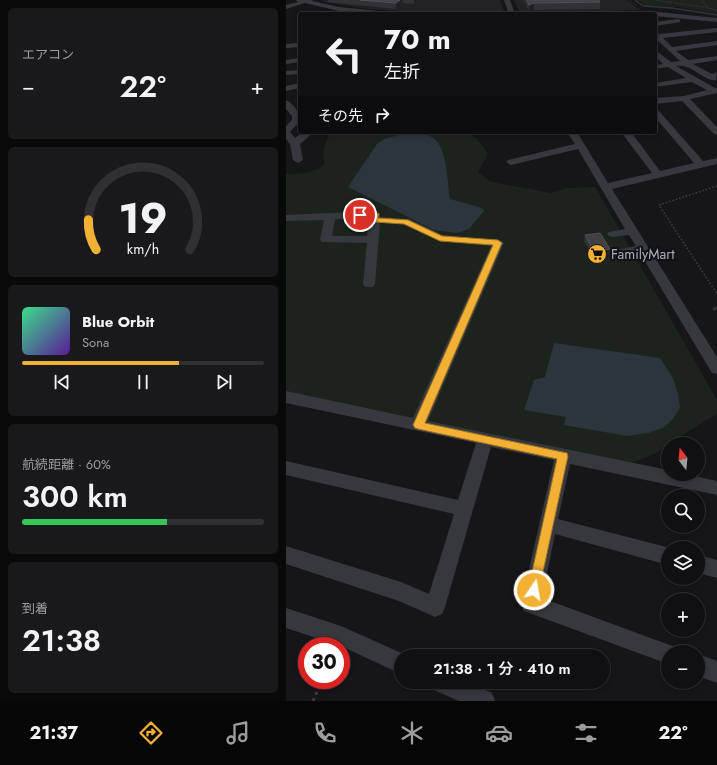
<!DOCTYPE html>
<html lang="ja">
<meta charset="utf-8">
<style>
:root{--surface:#101012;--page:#19191b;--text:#f1f3f6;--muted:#9c9d9f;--line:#303032;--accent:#f2b134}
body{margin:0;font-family:Jost,"Noto Sans JP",sans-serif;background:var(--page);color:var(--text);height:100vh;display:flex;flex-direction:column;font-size:15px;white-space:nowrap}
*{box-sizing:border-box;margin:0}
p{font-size:13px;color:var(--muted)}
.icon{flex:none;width:22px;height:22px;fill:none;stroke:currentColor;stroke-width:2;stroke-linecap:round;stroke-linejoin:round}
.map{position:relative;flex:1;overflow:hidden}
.side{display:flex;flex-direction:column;gap:8px;padding:8px;background:#09090a;width:286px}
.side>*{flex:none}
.banner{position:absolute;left:12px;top:12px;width:359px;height:122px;border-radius:4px;box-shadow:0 2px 6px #0003,0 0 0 1px var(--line);background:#101012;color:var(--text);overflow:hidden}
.needle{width:26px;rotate:344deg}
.controls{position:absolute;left:375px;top:437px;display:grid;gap:8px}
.controls a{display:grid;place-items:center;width:44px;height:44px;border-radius:50%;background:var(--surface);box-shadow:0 2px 6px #0003,0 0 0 1px var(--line);font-size:20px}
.speed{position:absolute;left:12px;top:637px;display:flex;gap:8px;font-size:20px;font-weight:700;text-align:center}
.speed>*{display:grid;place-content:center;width:52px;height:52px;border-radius:50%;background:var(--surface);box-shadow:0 2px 6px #0003,0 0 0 1px var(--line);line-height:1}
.speed .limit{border:6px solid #d22;background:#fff;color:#111}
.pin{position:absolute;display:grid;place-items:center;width:34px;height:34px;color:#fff;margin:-17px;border:2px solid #fff;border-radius:50%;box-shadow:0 1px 4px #0007}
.me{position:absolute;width:44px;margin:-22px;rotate:12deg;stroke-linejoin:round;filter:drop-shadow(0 0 3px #0008)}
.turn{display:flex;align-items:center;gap:14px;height:84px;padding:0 20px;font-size:18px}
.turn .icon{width:52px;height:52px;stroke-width:2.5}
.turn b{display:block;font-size:28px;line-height:34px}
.then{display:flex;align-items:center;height:38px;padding:0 20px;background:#0003;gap:8px;font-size:15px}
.big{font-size:30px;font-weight:600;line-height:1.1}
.side .card{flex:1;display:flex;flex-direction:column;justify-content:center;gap:6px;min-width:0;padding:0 14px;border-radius:6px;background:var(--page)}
.side .dial{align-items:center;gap:0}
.dial svg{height:104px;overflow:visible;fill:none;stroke:var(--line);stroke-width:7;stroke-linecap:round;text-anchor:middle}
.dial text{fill:var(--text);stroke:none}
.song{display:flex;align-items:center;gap:12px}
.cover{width:48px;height:48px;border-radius:6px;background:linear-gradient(135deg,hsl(150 70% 55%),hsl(270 70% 35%))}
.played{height:4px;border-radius:2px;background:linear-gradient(90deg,var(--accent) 65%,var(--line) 65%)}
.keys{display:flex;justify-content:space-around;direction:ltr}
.heat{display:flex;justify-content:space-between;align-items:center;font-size:22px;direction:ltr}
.charge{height:6px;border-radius:3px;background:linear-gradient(90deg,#34c759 60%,var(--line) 0)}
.trip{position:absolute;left:108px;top:649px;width:216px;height:40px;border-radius:20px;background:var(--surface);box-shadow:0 2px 6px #0003,0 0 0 1px var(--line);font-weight:600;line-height:40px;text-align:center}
.menu{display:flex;height:64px;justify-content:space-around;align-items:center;background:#060607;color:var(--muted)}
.menu .icon{width:28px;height:28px}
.menu .on{color:var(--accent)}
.menu b{font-size:18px;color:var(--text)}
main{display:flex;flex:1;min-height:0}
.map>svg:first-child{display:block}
.built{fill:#222225}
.green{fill:#1c231d}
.water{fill:#2c353c}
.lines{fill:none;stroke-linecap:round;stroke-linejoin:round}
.stream-far1{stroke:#2c353c;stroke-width:1.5}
.stream{stroke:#2c353c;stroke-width:3}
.path-far2{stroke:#3d3f44;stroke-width:1;stroke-dasharray:1 1.5;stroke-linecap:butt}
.path-far1{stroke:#3d3f44;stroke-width:1.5;stroke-dasharray:1.5 2;stroke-linecap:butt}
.path{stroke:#3d3f44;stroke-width:3;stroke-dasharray:3 4;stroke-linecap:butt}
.minor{fill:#37383d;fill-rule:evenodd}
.wall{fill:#323236}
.shaded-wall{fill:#212124}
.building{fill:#3f3f44;stroke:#4f5156}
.route{fill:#f2b134;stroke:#9d7322}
.labels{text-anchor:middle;stroke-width:4;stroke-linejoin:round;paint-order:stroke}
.poi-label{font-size:14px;fill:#a8adb8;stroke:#111113;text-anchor:start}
</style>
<main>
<section class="side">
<div class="card"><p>エアコン</p>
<div class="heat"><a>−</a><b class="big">22°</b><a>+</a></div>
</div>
<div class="card dial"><svg viewBox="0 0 100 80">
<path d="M14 69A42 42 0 1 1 86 69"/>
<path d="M14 69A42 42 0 0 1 8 46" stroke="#f2b134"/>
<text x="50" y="56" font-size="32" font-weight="700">19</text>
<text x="50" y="72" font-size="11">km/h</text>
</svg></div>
<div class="card">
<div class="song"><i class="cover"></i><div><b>Blue Orbit</b><p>Sona</p></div></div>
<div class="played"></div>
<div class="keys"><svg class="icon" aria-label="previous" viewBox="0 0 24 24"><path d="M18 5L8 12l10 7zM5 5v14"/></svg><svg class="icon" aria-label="pause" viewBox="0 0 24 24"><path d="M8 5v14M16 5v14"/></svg><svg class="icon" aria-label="next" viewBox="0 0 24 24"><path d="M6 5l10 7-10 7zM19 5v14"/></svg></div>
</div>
<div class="card"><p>航続距離 · 60%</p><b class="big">300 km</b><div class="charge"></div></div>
<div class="card"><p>到着</p><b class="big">21:38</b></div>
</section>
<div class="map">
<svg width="431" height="701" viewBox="0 0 431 701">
<rect width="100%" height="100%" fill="#161618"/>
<path class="built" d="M38,0h176l4,11 -27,2 -63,-1 -46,-3 -45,-7z
M228,0h112l15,10 -117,3 -5,-2z"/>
<path class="green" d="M352,0h79v14l-37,-7 -34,-1z
M45,132h136l10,7 11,15 -10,18 13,10 60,11 16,-5 28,-1 122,213v14l-38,23 -23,16 -31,13 -339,-74v-218c14,0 28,0 39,-10 -4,-11 0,-22 6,-32z"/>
<path class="water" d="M120,133c8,0 17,-1 24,3 18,8 17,46 20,63l32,9 2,3 -15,18 -12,4 -23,-3 -86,-43 29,-43 7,-5z
M268,343l106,15 13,20 5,16 2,14 -8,12 -9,8 -15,5 -21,3 -63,-11 2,-8 -42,-7 10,-30 11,-3z"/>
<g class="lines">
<path class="stream-far1" d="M349,0l8,6 29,2 45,7"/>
<path class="stream" d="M428,309l3,-1"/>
<path class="path-far2" d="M343,0l7,5
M370,0c21,4 41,5 61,10
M416,0l5,7"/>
<path class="path-far1" d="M431,186l-58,19 58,89"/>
<path class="path" d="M27,701l9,-21"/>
<path class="minor" d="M10,0h17l-1,1 27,6 49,5 3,2h-22l-30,-3 -34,-8 -19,6v-4l12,-3z
M218,0h6l5,14h-6z
M294,11h68l69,7v4l-62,-6v-2h-124l3,-2z
M392,19l2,1v2l-25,4v-4z
M431,28v4l-54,6 9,9 45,-6v4l-41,6 12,9 29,-4v4l-24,4 19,10 5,-2 -1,8c-13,2 -22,-16 -40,-14l39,22h2v5l-27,6 27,28v8l-3,-1 -32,-33 -27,3v-6l29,-2 23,-6 -15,-8 -37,5v-4l31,-5 -18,-11 -13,2v-4l8,-1 -8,-8v-6l16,12 9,-1 -25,-23v-6l4,2z
M14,43v4l-14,1v-4z
M14,58v4l-14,2v-4z
M14,70v4l-14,1v-4z
M14,83v5l-14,3v-5z
M0,100c7,3 14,13 14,21l-10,11 5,6 8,-6h11l-14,12 3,16 -5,3 -5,-3 -3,-16 -4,-5v-13l6,-6v-4l-6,-7z
M369,109l3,1 45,51 14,-3v6l-105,25 105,168v17l-5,-1 -72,-120 -19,3 -4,-2 -2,-2 2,-2 19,-4 -7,-11 -16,2 -4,-1 -2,-2 2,-2 16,-3 -47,-80 -67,16 -5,-3 2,-2 67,-16 -8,-12h10l31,51 44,-10 -31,-41h10l29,39 34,-8 -39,-46z
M89,211l4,1 1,5 29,2 34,16 55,5 4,1 2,2 -76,178 240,49v4h17l32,7v14l-147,-31 -12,55 112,29h-2v17l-113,-31 -13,64 133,49 3,5h-10v12l-144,-53 -3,-7 33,-144 -63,-13 -46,160 -3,7 -7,3 -36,-16 -113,-37v-18l115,36 28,12 25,-80 -168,-39v-14l172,39 18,-57 -190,-40v-12l127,27 78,-172 -50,-5 -38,-17 -23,-1 -5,61 -2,3h-8l-2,-3 4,-41 -45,-1 -2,-2 4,-20 -38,1v-6zM83,218l-2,18h-35l3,-17z
M412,555l19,5v18l-19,-5z
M0,608l55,18 67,30h-7v18l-60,-28 -55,-18z
M412,654l19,7v22l-19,-7z
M145,682h36l25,11 3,8h-36l-25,-11z"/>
</g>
<path class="wall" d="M42,0h90l-4,4 -11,-1 -7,6 -68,-7z
M238,0h75l1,2v7l-66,1 -5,2z
M299,235l25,14 -1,6 -16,2 -9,-16z"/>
<path class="shaded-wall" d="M114,0h3v3l-7,6v-6z
M128,0h4l-4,4z
M248,3v7l-5,2v-7z
M324,249l-1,6 -16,2 1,-5z"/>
<path class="building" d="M74,0h40l-4,3z
M241,0h72l1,2 -66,1 -5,2z
M314,233l10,16 -16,3 -9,-17z"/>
<path class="route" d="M89,212l4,2 -1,4 30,2 34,16 56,4 4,3 -77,180 142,30 1,3 -30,139 -4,1 -5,-1 -1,-5 29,-131 -139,-30 -3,-1 -2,-3 80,-180 -53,-4 -36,-17 -29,-2 -4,-2v-3h-11l-4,-2 4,-2z"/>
<defs>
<g id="supermarket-disc" transform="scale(1)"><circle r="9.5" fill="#f2b134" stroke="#111113"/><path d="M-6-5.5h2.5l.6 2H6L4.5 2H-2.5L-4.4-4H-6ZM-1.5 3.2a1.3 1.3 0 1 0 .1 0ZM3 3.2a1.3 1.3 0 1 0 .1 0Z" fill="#111"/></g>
</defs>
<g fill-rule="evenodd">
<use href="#supermarket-disc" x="311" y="254"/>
</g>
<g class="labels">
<g class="poi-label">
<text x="325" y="259">FamilyMart</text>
</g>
</g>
</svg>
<div class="controls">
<a><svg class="needle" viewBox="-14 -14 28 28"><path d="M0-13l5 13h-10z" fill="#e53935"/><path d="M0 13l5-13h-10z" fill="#9c9d9f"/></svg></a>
<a><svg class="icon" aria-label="search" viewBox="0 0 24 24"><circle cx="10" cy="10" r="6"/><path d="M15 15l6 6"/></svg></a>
<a><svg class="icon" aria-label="layers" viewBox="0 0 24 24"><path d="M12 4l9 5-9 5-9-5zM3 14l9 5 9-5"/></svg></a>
<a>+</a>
<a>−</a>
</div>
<div class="speed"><div class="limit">30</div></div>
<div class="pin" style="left:74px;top:215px;background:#d93025"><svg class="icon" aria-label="arrive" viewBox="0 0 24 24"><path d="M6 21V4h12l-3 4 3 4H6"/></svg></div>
<svg class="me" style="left:248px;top:590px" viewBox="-20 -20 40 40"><circle r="17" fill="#f2b134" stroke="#fff" stroke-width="3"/><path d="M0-11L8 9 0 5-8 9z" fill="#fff"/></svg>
<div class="trip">21:38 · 1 分 · 410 m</div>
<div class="banner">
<div class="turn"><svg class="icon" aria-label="left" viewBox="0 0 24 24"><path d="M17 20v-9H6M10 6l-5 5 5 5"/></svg><div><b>70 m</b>左折</div></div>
<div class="then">その先<svg class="icon" aria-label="right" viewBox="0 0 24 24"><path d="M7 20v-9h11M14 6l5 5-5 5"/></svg></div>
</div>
</div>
</main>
<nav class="menu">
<b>21:37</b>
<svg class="icon on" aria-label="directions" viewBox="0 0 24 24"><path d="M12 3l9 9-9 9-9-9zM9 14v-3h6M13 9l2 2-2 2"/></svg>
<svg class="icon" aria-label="music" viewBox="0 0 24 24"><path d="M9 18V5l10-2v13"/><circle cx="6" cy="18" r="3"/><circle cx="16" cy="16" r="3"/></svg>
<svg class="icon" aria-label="phone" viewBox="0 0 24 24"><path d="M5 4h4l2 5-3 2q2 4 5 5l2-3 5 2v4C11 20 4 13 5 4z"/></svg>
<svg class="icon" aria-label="climate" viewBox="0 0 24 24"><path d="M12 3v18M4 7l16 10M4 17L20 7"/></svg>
<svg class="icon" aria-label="car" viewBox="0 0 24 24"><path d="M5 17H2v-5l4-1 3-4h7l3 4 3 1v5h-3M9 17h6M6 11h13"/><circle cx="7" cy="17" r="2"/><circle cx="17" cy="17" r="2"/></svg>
<svg class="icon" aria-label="filters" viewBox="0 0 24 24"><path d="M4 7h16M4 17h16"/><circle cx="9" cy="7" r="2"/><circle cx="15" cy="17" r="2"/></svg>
<b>22°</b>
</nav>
